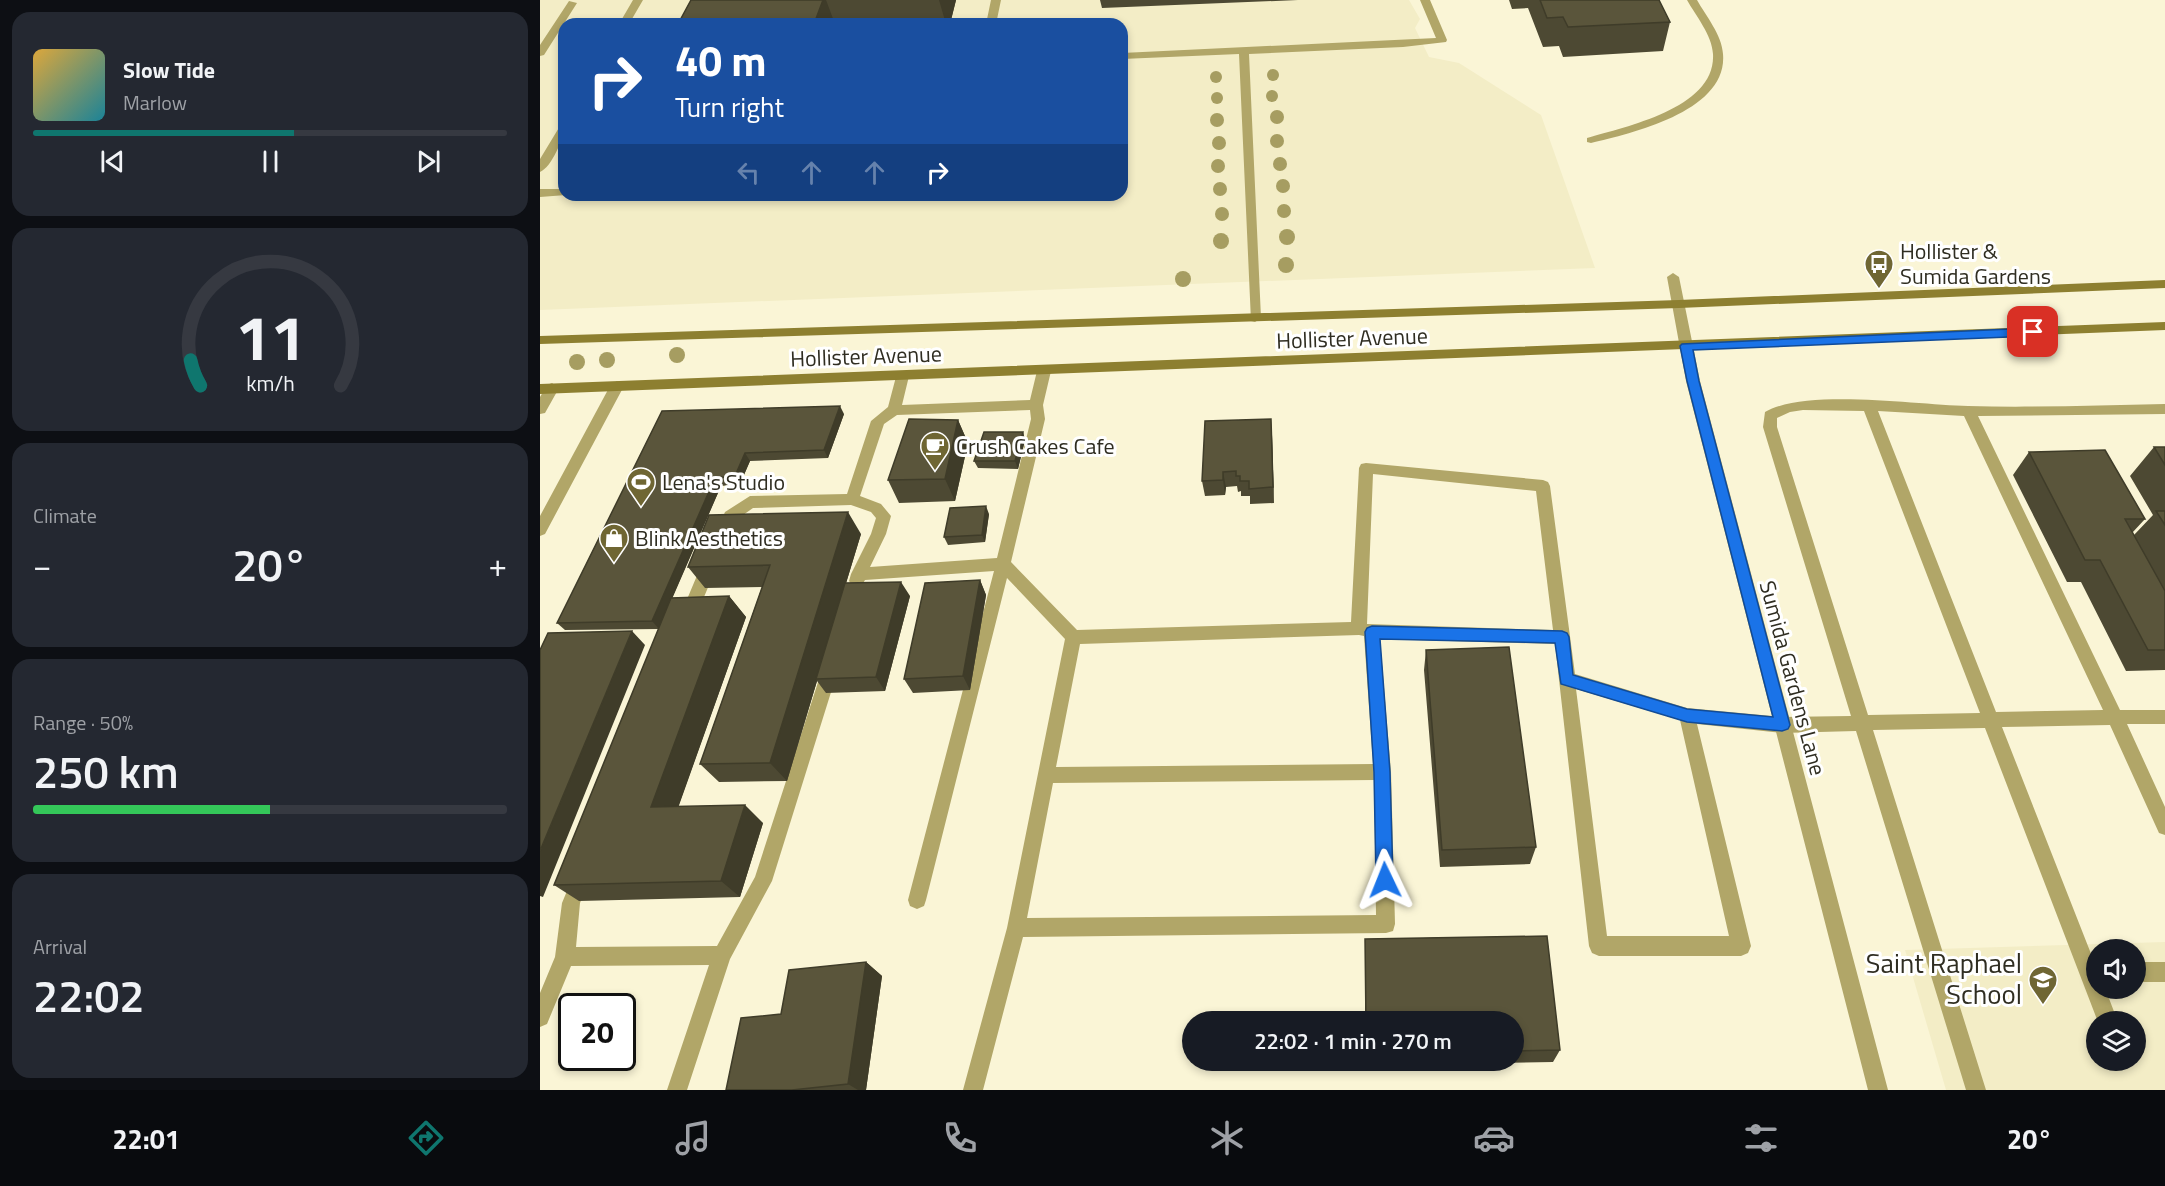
<!DOCTYPE html>
<meta charset="utf-8">
<style>
:root{--surface:#171b24;--page:#242831;--text:#f1f3f6;--muted:#9ea1a6;--line:#363941;--accent:#0f766e}
body{margin:0;font-family:"Titillium Web",sans-serif;background:var(--page);color:var(--text);height:100vh;display:flex;flex-direction:column;font-size:22px;white-space:nowrap}
*{box-sizing:border-box;margin:0}
p{font-size:20px;color:var(--muted)}
.icon{flex:none;width:33px;height:33px;fill:none;stroke:currentColor;stroke-width:2;stroke-linecap:round;stroke-linejoin:round}
.map{position:relative;flex:1;overflow:hidden}
.side{display:flex;flex-direction:column;gap:12px;padding:12px;background:#0d0f14;width:540px}
.side>*{flex:none}
.hud{position:absolute;left:18px;top:18px;width:570px;height:183px;border-radius:18px;box-shadow:0 3px 9px #0003;background:#1a4fa0;color:#fff;overflow:hidden}
.fabs{position:absolute;left:1546px;top:939px;display:grid;gap:12px}
.fabs a{display:grid;place-items:center;width:60px;height:60px;border-radius:50%;background:var(--surface);box-shadow:0 3px 9px #0003;font-size:30px}
.speed{position:absolute;left:18px;top:993px;display:flex;gap:12px;font-size:30px;font-weight:700;text-align:center}
.speed>*{display:grid;place-content:center;width:78px;height:78px;border-radius:50%;background:var(--surface);box-shadow:0 3px 9px #0003;line-height:1}
.speed .limit{border:3px solid #111;border-radius:9px;background:#fff;color:#111}
.pin{position:absolute;display:grid;place-items:center;width:51px;height:51px;color:#fff;margin:-26px;border-radius:12px;box-shadow:0 3px 9px #0006}
.me{position:absolute;width:66px;margin:-33px;rotate:358deg;stroke-linejoin:round;filter:drop-shadow(0 0 4px #0008)}
.turn{display:flex;align-items:center;gap:21px;height:126px;padding:0 18px;font-size:27px}
.turn .icon{width:78px;height:78px;stroke-width:2.5}
.turn b{display:block;font-size:42px;line-height:51px}
.lanes{display:flex;align-items:center;height:57px;padding:0 18px;background:#0003;justify-content:center;gap:30px;direction:ltr}
.lanes .off{opacity:.35}
.big{font-size:45px;font-weight:600;line-height:1.1}
.side .card{flex:1;display:flex;flex-direction:column;justify-content:center;gap:9px;min-width:0;padding:0 21px;border-radius:18px;background:var(--page)}
.side .dial{align-items:center;gap:0}
.dial svg{height:156px;overflow:visible;fill:none;stroke:var(--line);stroke-width:7;stroke-linecap:round;text-anchor:middle}
.dial text{fill:var(--text);stroke:none}
.song{display:flex;align-items:center;gap:18px}
.cover{width:72px;height:72px;border-radius:9px;background:linear-gradient(135deg,hsl(40 70% 55%),hsl(190 70% 35%))}
.played{height:6px;border-radius:3px;background:linear-gradient(90deg,var(--accent) 55%,var(--line) 55%)}
.keys{display:flex;justify-content:space-around;direction:ltr}
.heat{display:flex;justify-content:space-between;align-items:center;font-size:33px;direction:ltr}
.charge{height:9px;border-radius:4px;background:linear-gradient(90deg,#34c759 50%,var(--line) 0)}
.trip{position:absolute;left:642px;top:1011px;width:342px;height:60px;border-radius:30px;background:var(--surface);box-shadow:0 3px 9px #0003;font-weight:600;line-height:60px;text-align:center}
.tabs{display:flex;height:96px;justify-content:space-around;align-items:center;background:#090b0e;color:var(--muted)}
.tabs .icon{width:42px;height:42px}
.tabs .on{color:var(--accent)}
.tabs b{font-size:27px;color:var(--text)}
main{display:flex;flex:1;min-height:0}
.map>svg:first-child{display:block}
.built{fill:#f3edc6;fill-rule:evenodd}
.lines{fill:none;stroke-linecap:round;stroke-linejoin:round}
.service{fill:#b1a668;fill-rule:evenodd}
.minor{fill:#b1a668;fill-rule:evenodd}
.secondary{fill:#8d7f30;fill-rule:evenodd}
.tree{fill:#a69d61}
.wall{fill:#4d4933}
.shaded-wall{fill:#3f3c29}
.building{fill:#5a553b;stroke:#3f3c29;stroke-width:1.5}
.route{fill:#1a73e8;stroke:#114b97;stroke-width:1.5}
.labels{text-anchor:middle;stroke-width:6;stroke-linejoin:round;paint-order:stroke}
.poi-label{font-size:22px;fill:#2f2d21;stroke:#fff;text-anchor:start}
.street-label{font-size:22px;fill:#2f2d21;stroke:#fff}
.near-poi-label{font-size:27px;fill:#2f2d21;stroke:#fff;text-anchor:end}
</style>
<main>
<section class="side">
<div class="card">
<div class="song"><i class="cover"></i><div><b>Slow Tide</b><p>Marlow</p></div></div>
<div class="played"></div>
<div class="keys"><svg class="icon" aria-label="previous" viewBox="0 0 24 24"><path d="M18 5L8 12l10 7zM5 5v14"/></svg><svg class="icon" aria-label="pause" viewBox="0 0 24 24"><path d="M8 5v14M16 5v14"/></svg><svg class="icon" aria-label="next" viewBox="0 0 24 24"><path d="M6 5l10 7-10 7zM19 5v14"/></svg></div>
</div>
<div class="card dial"><svg viewBox="0 0 100 80">
<path d="M14 69A42 42 0 1 1 86 69"/>
<path d="M14 69A42 42 0 0 1 9 56" stroke="#0f766e"/>
<text x="50" y="56" font-size="32" font-weight="700">11</text>
<text x="50" y="72" font-size="11">km/h</text>
</svg></div>
<div class="card"><p>Climate</p>
<div class="heat"><a>−</a><b class="big">20°</b><a>+</a></div>
</div>
<div class="card"><p>Range · 50%</p><b class="big">250 km</b><div class="charge"></div></div>
<div class="card"><p>Arrival</p><b class="big">22:02</b></div>
</section>
<div class="map">
<svg width="1625" height="1090" viewBox="0 0 1625 1090">
<rect width="100%" height="100%" fill="#faf5d6"/>
<path class="built" d="M0,0h869l11,19 -5,9 14,29 30,6 82,52 54,153 -1055,42zM24,24h558v171h-558z
M1625,942v148h-219l-41,-140zM1557,950h39v38h-39zM1557,1022h39v38h-39z"/>
<g class="lines">
<path class="service" d="M93,0h10l-14,24h-10z
M451,0h10l-5,24h-10z
M880,0h10l17,40 -1,2 -43,5 -154,7 12,264 -6,4 -4,-1 -12,-267 -117,5v-6l314,-15z
M1147,0h10c9,16 25,35 26,54 5,57 -90,79 -132,89l-4,-1v-4c40,-12 129,-30 126,-84 -1,-19 -17,-38 -26,-54z
M29,1l8,2 -33,52 -4,1v-11z
M24,125c0,13 -12,42 -24,47v-13l20,-33z
M0,189h24v6h2l-26,2z
M504,366l7,5 -8,34 2,14 -34,143 66,68 274,-8 8,-154 2,-4 5,-1 177,17 5,2 2,4 25,188 112,34 95,9 69,-1 -88,-289 2,-15c41,-24 153,-7 203,-6 66,2 132,-1 197,-2v10l-187,2 142,294h45v14h-38l38,83v28l-6,-2 -49,-108 -108,2 95,242v19h8l13,34h-20l-113,-294 -112,2 113,360h-20l-110,-359 -74,2 -85,-9 54,222 -3,7 -7,3h-142l-7,-3 -3,-7 -34,-302 -175,-5 11,133 4,152 -2,7 -7,2 -363,4 -40,153h-20l44,-162 58,-289 -58,-61 -81,322 -2,6 -7,3 -7,-3 -2,-6 86,-329 -129,9 -3,5 -5,2 -5,-2 -3,-4 2,-7 20,-40 5,-16 -5,-6 -20,-7 -98,3 -17,12 -7,14h-10l-2,-4 8,-18 25,-16 97,-2 24,-73 17,-14 9,-34h10l2,3 -7,29 128,-5 7,-29zM490,410l1,9 -34,139 -127,9 16,-33 5,-18 -10,-12 -21,-8 24,-72 13,-9zM1263,410l61,1 116,302 -112,2 -91,-288v-9l13,-6zM1338,411l86,5 139,294 -107,2zM833,474l163,17 17,139 -186,-6zM819,635l5,1 9,128 -317,3 24,-123zM1036,689l104,31 49,216h-122zM834,780l2,135 -349,3 26,-135z
M77,381l7,5 -79,148 -5,2v-20l70,-130z
M12,383l7,5 -14,25 -5,1v-17l7,-12z
M169,560l5,2 3,4 -21,50 -2,5 -6,2 -6,-2 -2,-5 21,-50 3,-4z
M289,666l6,2 2,5 -65,208 -42,78 -43,131h-20l42,-125 -138,1 -24,58 -7,3v-34l15,-36 7,-54 12,-29 6,-3 6,3 3,6 -9,23 -4,44 141,-1 38,-69 66,-204 2,-5z
M1596,962h29v20h-29z"/>
<path class="minor" d="M1133,273l6,4 21,104 188,709h-20l-182,-709 -19,-104z"/>
<path class="secondary" d="M1625,280v8l-486,20 -1139,36v-8l1139,-36z
M1625,322v8l-1625,64v-10z"/>
</g>
<g class="tree">
<circle cx="733" cy="75" r="6"/>
<circle cx="676" cy="77" r="6"/>
<circle cx="732" cy="96" r="6"/>
<circle cx="677" cy="98" r="6"/>
<circle cx="737" cy="117" r="7"/>
<circle cx="677" cy="120" r="7"/>
<circle cx="737" cy="141" r="7"/>
<circle cx="679" cy="143" r="7"/>
<circle cx="740" cy="164" r="7"/>
<circle cx="678" cy="166" r="7"/>
<circle cx="743" cy="186" r="7"/>
<circle cx="680" cy="189" r="7"/>
<circle cx="744" cy="211" r="7"/>
<circle cx="682" cy="214" r="7"/>
<circle cx="747" cy="237" r="8"/>
<circle cx="681" cy="241" r="8"/>
<circle cx="746" cy="265" r="8"/>
<circle cx="643" cy="279" r="8"/>
<circle cx="137" cy="355" r="8"/>
<circle cx="67" cy="360" r="8"/>
<circle cx="37" cy="362" r="8"/>
</g>
<path class="wall" d="M151,0h265l-6,24h-272z
M560,0h198l-196,8z
M969,0h150l11,22 -7,29 -100,6 -4,-11 -16,1 -15,-39 -16,1z
M122,411l182,3 -16,44 -78,3 -10,23 -19,2 -49,112 57,-2 17,21 -68,190 85,16 -23,74 -161,4 -25,-16 105,-256 -94,1 -8,-7z
M418,420l10,23 -13,58 -56,2 -11,-23z
M483,432l2,8 -7,29 -40,-1 -4,-7z
M732,435l2,68 -24,1v-8h-9v-5l-3,1 -1,-6 -11,1 -1,8 -20,1 -3,-15z
M1614,447h11v223l-39,1 -45,-89h-14l-54,-107 16,-23 116,67 -13,14 2,2 19,-20 -23,-39z
M449,514l-4,28 -37,3 -4,-8z
M321,534l-15,49 64,13 -25,95 -59,2 -9,-12 -30,100 -68,1 -19,-18 62,-177 -57,1 -17,-21z
M440,580l6,15 -16,95 -57,3 -9,-14z
M886,650l110,197 -6,17 -90,3 -16,-197z
M1007,936l13,114 -7,12 -187,3v-5h148v-38h-149v-83z
M326,962l16,14 -16,114h-140l55,-76z"/>
<path class="shaded-wall" d="M283,0h3l9,24h-21z
M399,0h17l-6,24h-4z
M300,406l4,8 -16,44 -4,-8z
M731,419l1,16 2,68 -1,-16z
M418,420l10,23 -13,58 -10,-22z
M483,432l2,8 -7,29 -3,-8z
M205,453l5,8 -10,23 -5,-8z
M683,472l3,15 -1,8 -2,-15z
M175,478l6,8 -62,143 -7,-8z
M446,506l3,8 -4,28 -3,-7z
M308,512l13,22 -44,145h-1l1,2 -30,100 -17,-18z
M440,580l6,15 -16,95 -7,-14z
M361,582l9,14 -25,95 -9,-14z
M189,596l17,21 -74,208 -21,-18z
M92,631l13,14 -102,252 -3,-1v-45z
M205,805l18,18 -23,74 -19,-16z
M326,962l16,14 -16,114h-8l-10,-6z"/>
<path class="building" d="M151,0h132l-9,24h-136z
M1000,0h119l11,22 -102,5 -5,-10 -16,1z
M300,406l-16,44 -79,3 -10,23 -20,2 -63,143 -95,2 105,-212z
M369,419l49,1 -13,59 -57,1z
M731,419l2,68 -24,2v-8h-9v-5h-4v-5l-13,1v8l-21,1 3,-60z
M444,432h39l-8,29h-41z
M1614,447h11v18z
M1565,450l40,69h-20l40,72v59h-17l-48,-90h-15l-56,-108z
M446,506l-4,29 -38,2 6,-29z
M1616,511h9v14z
M308,512l-78,251 -70,1 70,-199 -82,2 21,-52z
M440,580l-17,96 -59,3 21,-96z
M361,582l-25,95 -60,2 29,-96z
M189,596l-78,211 94,-2 -24,76 -167,4 117,-287z
M92,631l-92,220v-201l8,-17z
M969,647l27,200 -94,3 -16,-200z
M1007,936l13,114 -46,1v-29h-148l-1,-83z
M326,962l-18,122 -56,6h-66l15,-72 40,-4 8,-44z"/>
<path class="route" d="M1493,328l6,4 -6,4 -340,14 6,31 91,344 -2,4 -6,2 -95,-9 -126,-38 -6,-41 -175,-4 10,133 3,108 -2,6 -6,3 -6,-3 -3,-6 -2,-108 -9,-140 2,-4 5,-2 190,5 5,2 2,4 4,38 114,34 86,8 -86,-336 -7,-35 2,-2z"/>
<defs>
<g id="bus-pin" transform="scale(1.5)"><path d="M0 17L-7.5 6A9.5 9.5 0 1 1 7.5 6Z" fill="#6f6633" stroke="#fff"/><path d="M-5-6H5V4H4V6H2V4H-2V6H-4V4H-5ZM-3.5-4V0h7V-4ZM-3.5 1.2v1.5H-2V1.2ZM2 1.2v1.5H3.5V1.2Z" fill="#fff"/></g>
<g id="cafe-pin" transform="scale(1.5)"><path d="M0 17L-7.5 6A9.5 9.5 0 1 1 7.5 6Z" fill="#6f6633" stroke="#fff"/><path d="M-5.5-4.5H6V0H3Q3 3.5 0 3.5H-2.5Q-5.5 3.5-5.5 0ZM3-3.2v2h1.7v-2ZM-6 4.5H4V6H-6Z" fill="#fff"/></g>
<g id="stadium-pin" transform="scale(1.5)"><path d="M0 17L-7.5 6A9.5 9.5 0 1 1 7.5 6Z" fill="#6f6633" stroke="#fff"/><path d="M0-5a6.5 5 0 1 0 0 10a6.5 5 0 1 0 0-10ZM-3.5-1.8h7v3.6h-7Z" fill="#fff"/></g>
<g id="shop-pin" transform="scale(1.5)"><path d="M0 17L-7.5 6A9.5 9.5 0 1 1 7.5 6Z" fill="#6f6633" stroke="#fff"/><path d="M-5-2.5h2.3a2.7 3.5 0 0 1 5.4 0H5L5.5 6h-11ZM-1.5-2.5h3a1.5 2.3 0 0 0-3 0Z" fill="#fff"/></g>
<g id="school-pin" transform="scale(1.5)"><path d="M0 17L-7.5 6A9.5 9.5 0 1 1 7.5 6Z" fill="#6f6633" stroke="#fff"/><path d="M0-5L7-2L0 1L-7-2ZM-4 1L0 2.5L4 1V4Q0 6-4 4Z" fill="#fff"/></g>
</defs>
<g fill-rule="evenodd">
<use href="#bus-pin" x="1339" y="264"/>
<use href="#cafe-pin" x="395" y="446"/>
<use href="#stadium-pin" x="101" y="482"/>
<use href="#shop-pin" x="74" y="538"/>
<use href="#school-pin" x="1503" y="980"/>
</g>
<g class="labels">
<g class="poi-label">
<text x="1360" y="259">Hollister &amp;<tspan x="1360" dy="25">Sumida Gardens</tspan></text>
<text x="416" y="454">Crush Cakes Cafe</text>
<text x="122" y="490">Lena's Studio</text>
<text x="95" y="546">Blink Aesthetics</text>
</g>
<g class="street-label">
<text transform="translate(812 338) rotate(-2)" y="8">Hollister Avenue</text>
<text transform="translate(326 356) rotate(-2)" y="8">Hollister Avenue</text>
<text transform="translate(1253 678) rotate(75)" y="8">Sumida Gardens Lane</text>
</g>
<g class="near-poi-label">
<text x="1482" y="973">Saint Raphael<tspan x="1482" dy="31">School</tspan></text>
</g>
</g>
</svg>
<div class="fabs">
<a><svg class="icon" aria-label="sound" viewBox="0 0 24 24"><path d="M4 9h4l5-4v14l-5-4H4zM17 9q2 3 0 6"/></svg></a>
<a><svg class="icon" aria-label="layers" viewBox="0 0 24 24"><path d="M12 4l9 5-9 5-9-5zM3 14l9 5 9-5"/></svg></a>
</div>
<div class="speed"><div class="limit">20</div></div>
<div class="pin" style="left:1493px;top:332px;background:#d93025"><svg class="icon" aria-label="arrive" viewBox="0 0 24 24"><path d="M6 21V4h12l-3 4 3 4H6"/></svg></div>
<svg class="me" style="left:845px;top:880px" viewBox="-20 -20 40 40"><path d="M0-17L14 15 0 8-14 15z" fill="#1a73e8" stroke="#fff" stroke-width="4"/></svg>
<div class="trip">22:02 · 1 min · 270 m</div>
<div class="hud">
<div class="turn"><svg class="icon" aria-label="right" viewBox="0 0 24 24"><path d="M7 20v-9h11M14 6l5 5-5 5"/></svg><div><b>40 m</b>Turn right</div></div>
<div class="lanes"><svg class="icon off" aria-label="left" viewBox="0 0 24 24"><path d="M17 20v-9H6M10 6l-5 5 5 5"/></svg><svg class="icon off" aria-label="ahead" viewBox="0 0 24 24"><path d="M12 20V5M6 11l6-6 6 6"/></svg><svg class="icon off" aria-label="ahead" viewBox="0 0 24 24"><path d="M12 20V5M6 11l6-6 6 6"/></svg><svg class="icon" aria-label="right" viewBox="0 0 24 24"><path d="M7 20v-9h11M14 6l5 5-5 5"/></svg></div>
</div>
</div>
</main>
<nav class="tabs">
<b>22:01</b>
<svg class="icon on" aria-label="directions" viewBox="0 0 24 24"><path d="M12 3l9 9-9 9-9-9zM9 14v-3h6M13 9l2 2-2 2"/></svg>
<svg class="icon" aria-label="music" viewBox="0 0 24 24"><path d="M9 18V5l10-2v13"/><circle cx="6" cy="18" r="3"/><circle cx="16" cy="16" r="3"/></svg>
<svg class="icon" aria-label="phone" viewBox="0 0 24 24"><path d="M5 4h4l2 5-3 2q2 4 5 5l2-3 5 2v4C11 20 4 13 5 4z"/></svg>
<svg class="icon" aria-label="climate" viewBox="0 0 24 24"><path d="M12 3v18M4 7l16 10M4 17L20 7"/></svg>
<svg class="icon" aria-label="car" viewBox="0 0 24 24"><path d="M5 17H2v-5l4-1 3-4h7l3 4 3 1v5h-3M9 17h6M6 11h13"/><circle cx="7" cy="17" r="2"/><circle cx="17" cy="17" r="2"/></svg>
<svg class="icon" aria-label="filters" viewBox="0 0 24 24"><path d="M4 7h16M4 17h16"/><circle cx="9" cy="7" r="2"/><circle cx="15" cy="17" r="2"/></svg>
<b>20°</b>
</nav>
